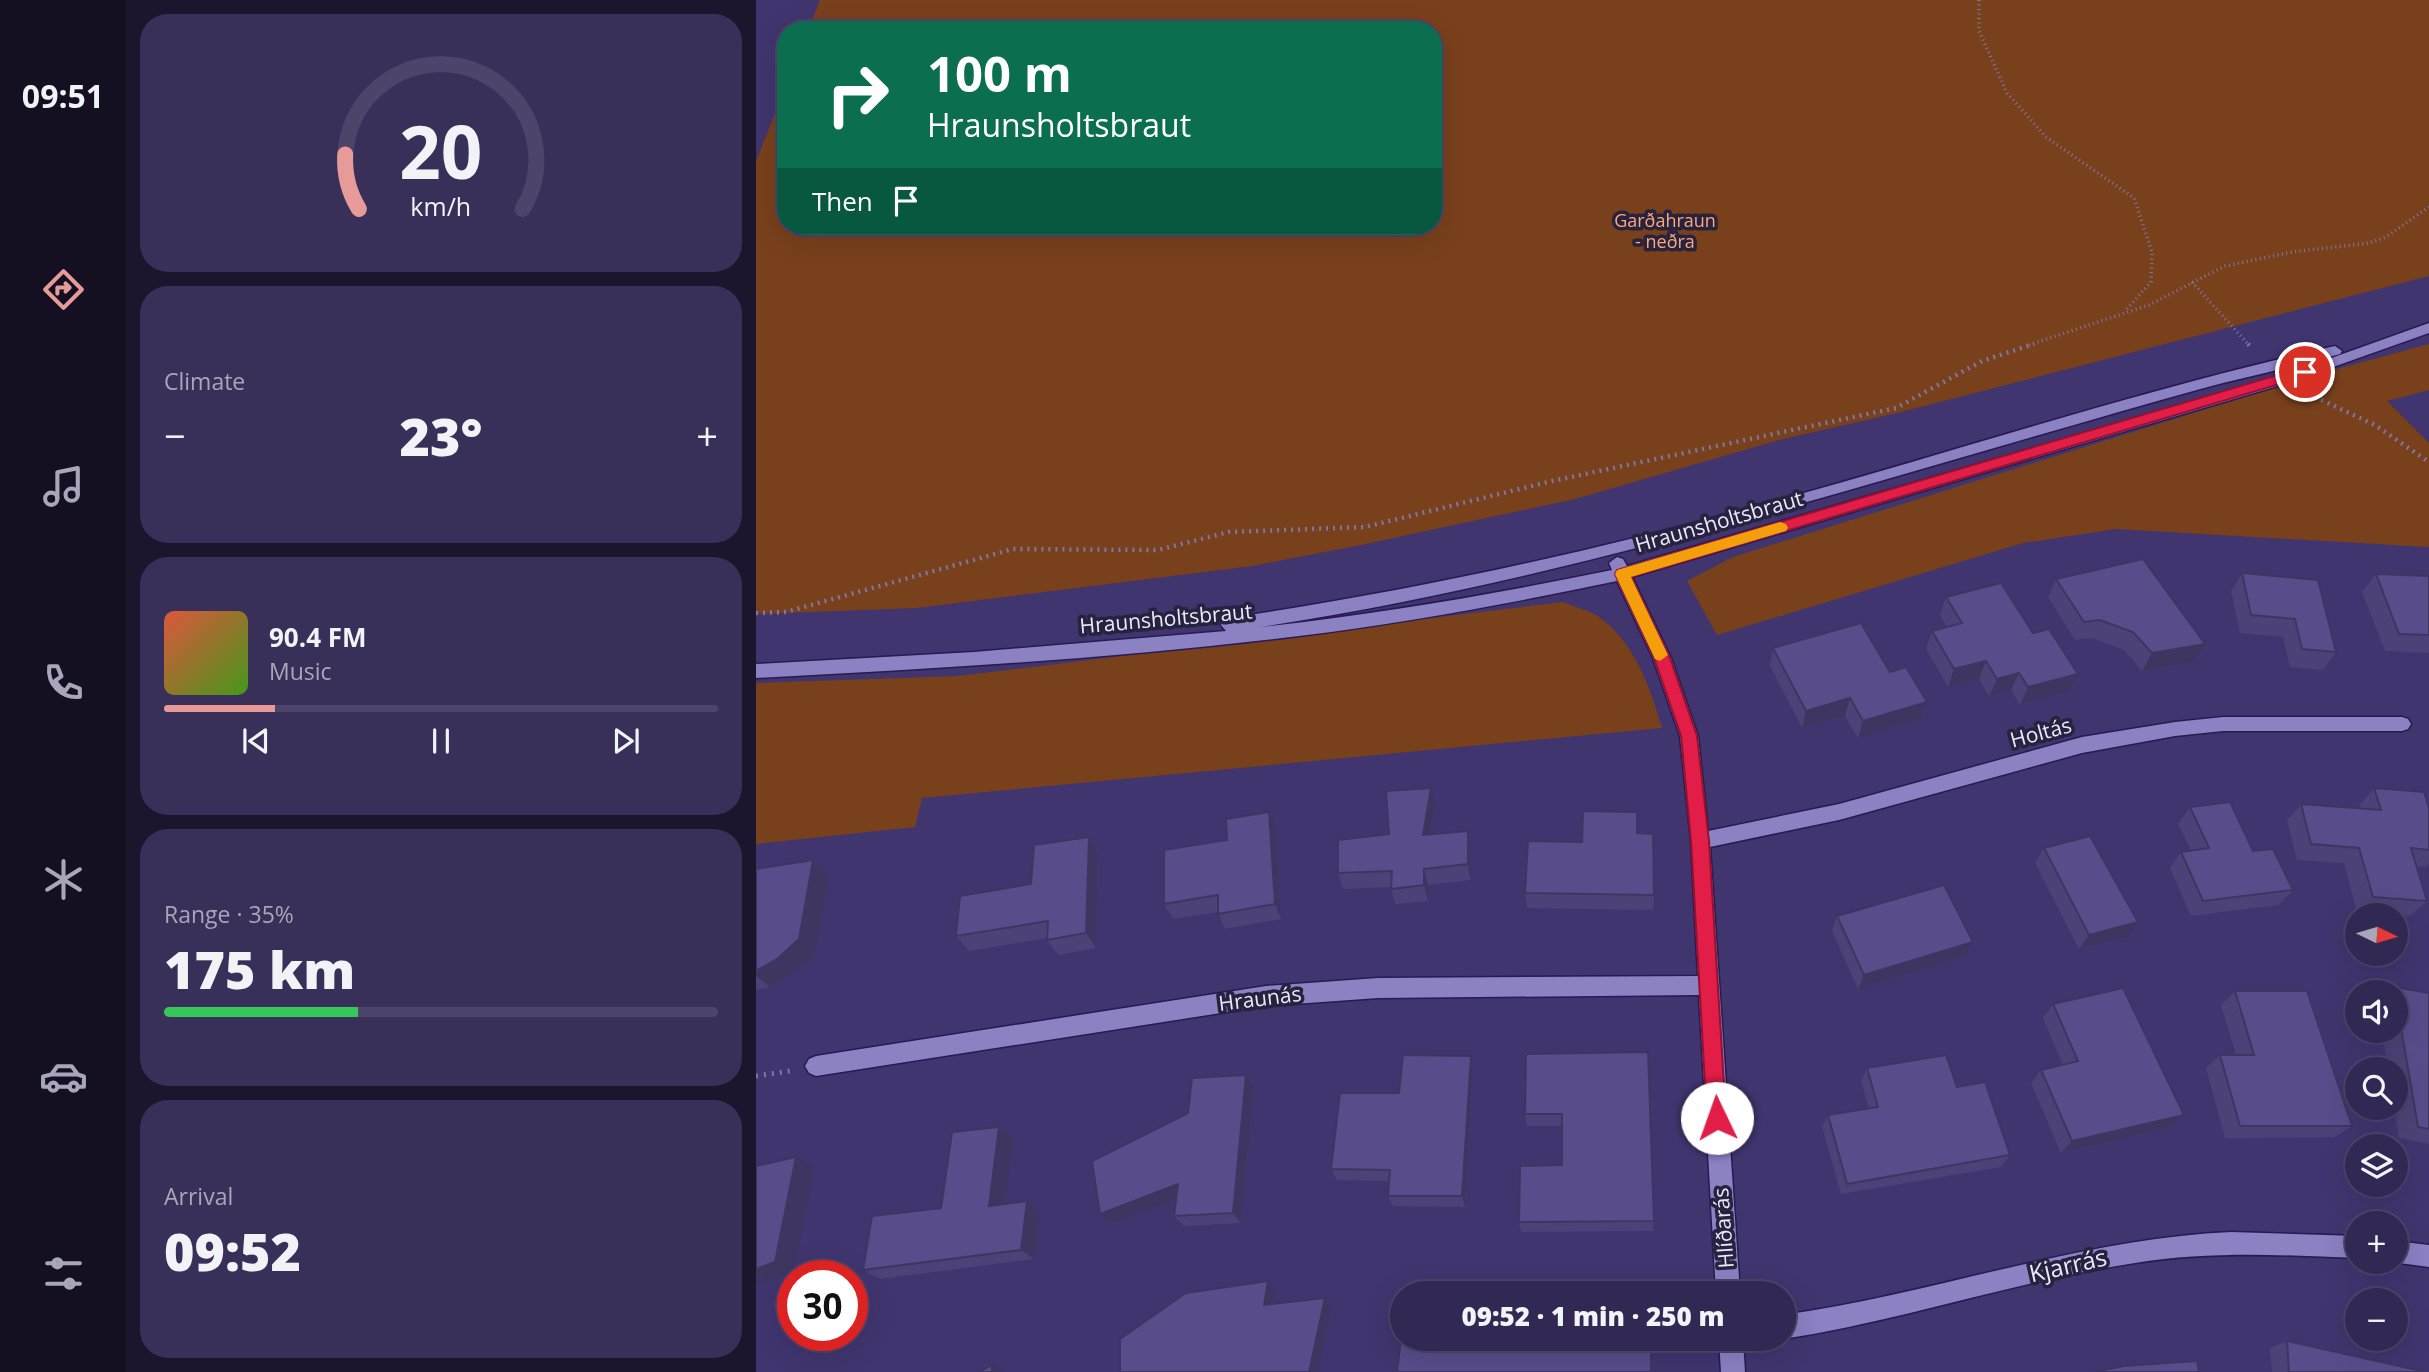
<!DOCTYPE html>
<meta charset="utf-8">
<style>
:root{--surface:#312853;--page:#39305a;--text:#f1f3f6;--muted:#a8a6b8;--line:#4c446a;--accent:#e69b98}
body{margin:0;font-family:"Open Sans",sans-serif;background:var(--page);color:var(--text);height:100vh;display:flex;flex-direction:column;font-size:26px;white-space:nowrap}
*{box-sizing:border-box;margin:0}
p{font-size:23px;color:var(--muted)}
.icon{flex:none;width:38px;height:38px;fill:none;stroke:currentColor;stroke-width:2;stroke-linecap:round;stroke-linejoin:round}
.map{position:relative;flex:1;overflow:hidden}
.side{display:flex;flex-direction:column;gap:14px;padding:14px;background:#1b162e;width:630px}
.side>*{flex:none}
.hud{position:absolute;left:21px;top:21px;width:665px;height:214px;border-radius:28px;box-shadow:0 7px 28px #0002,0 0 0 2px var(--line);background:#0b6e4f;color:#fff;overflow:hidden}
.needle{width:46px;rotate:95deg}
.controls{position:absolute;left:1589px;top:903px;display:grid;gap:14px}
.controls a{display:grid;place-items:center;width:63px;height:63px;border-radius:50%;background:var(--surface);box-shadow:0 7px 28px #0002,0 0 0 2px var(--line);font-size:35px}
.speed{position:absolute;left:21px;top:1260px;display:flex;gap:14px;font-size:35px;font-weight:700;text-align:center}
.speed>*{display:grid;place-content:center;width:91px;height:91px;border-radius:50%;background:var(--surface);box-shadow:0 7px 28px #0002,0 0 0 2px var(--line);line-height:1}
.speed .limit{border:10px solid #d22;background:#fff;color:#111}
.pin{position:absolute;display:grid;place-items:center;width:60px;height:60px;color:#fff;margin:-30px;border:4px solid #fff;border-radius:50%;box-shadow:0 2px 7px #0007}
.me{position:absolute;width:77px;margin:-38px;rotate:357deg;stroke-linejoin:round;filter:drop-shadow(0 0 5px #0008)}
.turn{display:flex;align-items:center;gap:24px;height:147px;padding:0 35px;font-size:32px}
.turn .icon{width:91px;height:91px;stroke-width:2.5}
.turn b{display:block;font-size:49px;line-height:60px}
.then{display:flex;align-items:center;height:66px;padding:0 35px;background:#0003;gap:14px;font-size:26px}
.big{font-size:52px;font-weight:800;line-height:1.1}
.side .card{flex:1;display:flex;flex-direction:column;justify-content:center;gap:10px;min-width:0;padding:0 24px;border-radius:28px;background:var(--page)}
.side .dial{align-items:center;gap:0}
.dial svg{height:182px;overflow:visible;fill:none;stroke:var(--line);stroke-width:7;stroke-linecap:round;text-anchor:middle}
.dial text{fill:var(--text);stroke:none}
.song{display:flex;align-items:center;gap:21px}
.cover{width:84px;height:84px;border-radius:10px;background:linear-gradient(135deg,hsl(10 70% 55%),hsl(100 70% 35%))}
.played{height:7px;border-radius:4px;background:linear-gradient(90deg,var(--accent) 20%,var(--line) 20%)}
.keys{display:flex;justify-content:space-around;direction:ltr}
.heat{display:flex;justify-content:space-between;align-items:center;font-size:38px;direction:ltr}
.charge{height:10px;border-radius:5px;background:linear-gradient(90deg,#34c759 35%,var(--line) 0)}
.trip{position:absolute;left:634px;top:1281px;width:406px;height:70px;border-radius:35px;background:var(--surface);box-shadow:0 7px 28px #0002,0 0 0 2px var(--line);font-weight:800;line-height:70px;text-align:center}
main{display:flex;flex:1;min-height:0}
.menu{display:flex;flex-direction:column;width:126px;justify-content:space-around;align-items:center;background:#141021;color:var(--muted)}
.menu .icon{width:49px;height:49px}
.menu .active{color:var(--accent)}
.menu b{font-size:32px;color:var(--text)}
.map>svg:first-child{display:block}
.green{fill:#79401c}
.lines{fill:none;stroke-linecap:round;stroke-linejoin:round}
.minor-casing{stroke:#281a52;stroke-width:3}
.path-far2{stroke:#7e76a3;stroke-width:3.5;stroke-dasharray:1 3.5;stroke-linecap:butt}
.path-far1{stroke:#7e76a3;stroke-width:4.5;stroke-dasharray:2 5;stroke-linecap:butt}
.path{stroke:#7e76a3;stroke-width:5;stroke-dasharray:2 6;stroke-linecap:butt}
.minor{fill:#8b81c3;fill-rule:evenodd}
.wall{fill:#4c4277}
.shaded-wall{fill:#3e3661}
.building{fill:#584d8a;stroke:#3e3661;stroke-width:2}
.route{fill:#e11d48;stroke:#92132f;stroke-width:2}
.slow{fill:#f59e0b}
.labels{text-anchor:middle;stroke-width:7;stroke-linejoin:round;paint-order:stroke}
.far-park-label{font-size:18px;fill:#fca878;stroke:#27223d}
.street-label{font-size:21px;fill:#eae8fe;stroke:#27223d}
.near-street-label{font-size:24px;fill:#eae8fe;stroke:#27223d}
</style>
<main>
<nav class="menu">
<b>09:51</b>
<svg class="icon active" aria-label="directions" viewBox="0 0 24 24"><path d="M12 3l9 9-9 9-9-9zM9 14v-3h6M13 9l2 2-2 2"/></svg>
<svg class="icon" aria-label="music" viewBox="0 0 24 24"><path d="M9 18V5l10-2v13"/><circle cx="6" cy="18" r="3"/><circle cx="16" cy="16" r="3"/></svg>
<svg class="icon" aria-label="phone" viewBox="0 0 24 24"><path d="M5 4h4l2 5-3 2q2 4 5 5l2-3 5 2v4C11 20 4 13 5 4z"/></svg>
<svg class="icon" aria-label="climate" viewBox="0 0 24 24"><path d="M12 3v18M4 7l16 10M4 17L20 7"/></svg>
<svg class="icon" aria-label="car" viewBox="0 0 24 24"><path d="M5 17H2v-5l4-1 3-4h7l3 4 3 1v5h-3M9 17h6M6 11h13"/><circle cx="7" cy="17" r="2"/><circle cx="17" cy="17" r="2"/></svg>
<svg class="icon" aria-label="filters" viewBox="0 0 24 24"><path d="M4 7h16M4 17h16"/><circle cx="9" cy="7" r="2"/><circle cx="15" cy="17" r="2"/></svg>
</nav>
<section class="side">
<div class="card dial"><svg viewBox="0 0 100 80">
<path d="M14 69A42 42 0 1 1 86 69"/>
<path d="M14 69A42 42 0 0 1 8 45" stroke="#e69b98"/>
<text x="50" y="56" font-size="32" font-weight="700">20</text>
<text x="50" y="72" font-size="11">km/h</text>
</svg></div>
<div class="card"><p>Climate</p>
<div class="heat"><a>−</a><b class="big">23°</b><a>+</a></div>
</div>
<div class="card">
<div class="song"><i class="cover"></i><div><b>90.4 FM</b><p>Music</p></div></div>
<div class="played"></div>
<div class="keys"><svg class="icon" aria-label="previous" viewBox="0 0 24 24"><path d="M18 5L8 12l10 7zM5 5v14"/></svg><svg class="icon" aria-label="pause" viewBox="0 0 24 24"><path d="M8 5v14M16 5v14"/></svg><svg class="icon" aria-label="next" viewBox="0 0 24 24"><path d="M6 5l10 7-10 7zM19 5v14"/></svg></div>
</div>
<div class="card"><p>Range · 35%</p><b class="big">175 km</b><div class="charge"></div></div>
<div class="card"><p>Arrival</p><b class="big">09:52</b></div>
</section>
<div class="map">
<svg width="1673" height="1372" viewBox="0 0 1673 1372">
<rect width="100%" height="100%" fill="#41356f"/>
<path class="green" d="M64,0h1609v276l-532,137 -118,27 -204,59 -214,46 -109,21 -335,42 -161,6v-453l30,-75v140h647v-196h-625z
M1673,344v46l-42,11 42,42v104l-313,-18 -93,14 -306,92 -30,-54 46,-24 582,-182z
M807,602c11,5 26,8 36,15 36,26 51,70 63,111l-740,70 -7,29 -159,17v-161l202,-7z"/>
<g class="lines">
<g class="minor-casing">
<path id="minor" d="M1673,323v10l-141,50 -656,194 39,81 27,78 10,95 131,-27 243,-67 93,-15 48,-5h179l6,2 3,5 -3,5 -6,2h-179l-48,5 -93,17 -243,67 -129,27 30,446h-24l-17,-298 -321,3 -112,8 -450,70 -7,-3 -4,-7 4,-7 7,-3 450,-70 112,-8 320,-2 -7,-135 -11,-105 -27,-78 -36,-77c-105,22 -211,42 -318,55 -180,22 -362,33 -543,42v-14l218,-12 252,-21 -5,-6 2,-5 6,-2c176,-26 349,-63 521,-110 195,-53 388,-118 585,-162l7,5 -2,3c-45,13 -91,22 -136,34 -313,87 -621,190 -944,239 119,-13 235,-33 352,-57l-3,-7 8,-6 6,2 4,7 651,-189z
M1475,1232l126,4v22c-74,-3 -148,-7 -222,5 -119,18 -233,58 -352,76v-24c151,-21 295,-76 448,-83z
M1640,1241l33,4v22l-37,-5h4z
M963,1339h24l2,33h-24z"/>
</g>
<path class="path-far2" d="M1223,0v31l28,62 39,44 88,61 18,54 -1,30 -26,29
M1436,282l57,63
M1273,345l120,-40 76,-39 67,-14 77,-9 17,-6 43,-30"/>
<path class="path-far1" d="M1492,344l2,2
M1559,397l60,28 54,37
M0,613l30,-1 227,-63 145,1 71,-18 136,-5 187,-46 344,-73 86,-47 52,-17"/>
<path class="path" d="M0,1076l34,-5"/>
<use href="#minor" class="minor"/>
</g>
<path class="wall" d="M1486,573l94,79 -13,18 -33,-3 -7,-30 -43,-4 -9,-42z
M1620,574l53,2v77l-44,-2 -23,-59z
M1300,579l138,83 -52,9 -18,-21 -32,-12 -17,2 -27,-43z
M1190,597l123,94 -49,14 -9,-15 -22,6 -10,-17 -31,8 -22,-38 6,-18 15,-4 -7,-12z
M1017,648l117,24 37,30 -6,17 -63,19 -13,-22 -43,12 -32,-62z
M1618,788l55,20v56l-3,3 -10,-1 11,35 -17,15 -53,-4 -13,-49 -47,-3 -10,-40 14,-16 60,4 -1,-3z
M679,805l-6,29 42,13 -1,33 -42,5v16l-33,3 -4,-17 -48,2 -5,-16 51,-39z
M1434,807l63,44 40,39 -14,15 -88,11 -21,-48 11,-16 10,-1 -13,-27z
M520,828l5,91 -56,10 -7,-17 -45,7 -9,-15 63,-64z
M881,833l17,62 -1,15 -126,-2 -2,-15 57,-51z
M333,837l9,16 -2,95 -38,7 -11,-15v-2l-78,13 -13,-15 75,-52z
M1288,848l83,89 -48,12 -44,-86z
M0,869l73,7 -14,78 -21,19 -24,14 -14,3z
M1081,916l136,26 -8,15 -107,32 -26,-58z
M1638,987l35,6v151l-30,-6 -5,-30h2v-39h-8l-6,-38h14v-39h-8z
M1479,991l117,135 -17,11 -110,1 -19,-70 14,-13h16l-15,-50z
M1297,1004l131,111 -13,12 -110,26 -30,-70 10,-13 22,-5 -20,-47z
M770,1054l128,167 -1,10 -132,1 -2,-10 43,-57v-39h-35l-2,-12z
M715,1056l2,12 -8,139 -72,-1 -5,-10 1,-15 -52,-1 -6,-11 68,-76z
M1111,1068l90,19 53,68 -9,12 -160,27 -19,-67 6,-12 41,-7 -8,-27z
M490,1075l8,13 -13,135 -57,3 -10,-10 2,-17 -64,25 -12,-10z
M243,1127l14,11 -9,66 23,-3 13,11 -6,47 -154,20 -17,-9 78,-62z
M1531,1341l139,31h-154l-2,-24z"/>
<path class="shaded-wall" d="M1449,644l-11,18 -52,9 10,-18z
M1230,661l-7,18 -31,8 6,-18z
M1263,673l-8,17 -22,6 8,-17z
M1322,674l-9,17 -49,14 8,-18z
M1094,698l-5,18 -43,12 4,-17z
M1171,702l-6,17 -63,19 5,-17z
M675,788l4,17 -9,46 -3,-16z
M513,812l7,16 5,91 -6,-15z
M712,831l3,16 -1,33 -2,-16z
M333,837l9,16 -2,95 -10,-15z
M57,860l16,16 -14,78 -21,19 -24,14 -14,-11v-5z
M668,869l4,16v16l-4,-16z
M1382,922l-11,15 -48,12 10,-14z
M1217,942l-8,15 -107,32 6,-14z
M715,1056l2,12 -8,139 -3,-11z
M490,1075l8,13 -13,135 -8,-10z
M1428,1115l-13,12 -110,26 11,-12z
M243,1127l14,11 -10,78 -14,-10z
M40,1157l18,11 -20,103 -38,14v-16z
M422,1184l9,11 -75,29 -12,-10z
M271,1201l13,11 -6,47 -13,-9z
M512,1281l7,9 -3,23 -8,-8z
M569,1298l6,9 -13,65h-9z
M236,1365l14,7h-14z"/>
<path class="building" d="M1387,559l62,85 -53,9 -19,-21 -33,-12 -16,2 -28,-43z
M1486,573l76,7 18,72 -34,-3 -7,-30 -44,-4z
M1620,574l53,2v59l-30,-1z
M1245,583l32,50 16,-4 29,45 -50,13 -9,-14 -22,6 -11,-18 -32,8 -22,-38 30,-8 -16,-26z
M1105,623l29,49 16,-5 21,35 -64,19 -13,-23 -44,13 -33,-63z
M675,788l-8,47 45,-4v33l-44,5v16l-33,4 1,-18 -54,2v-33l51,-6 -3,-43z
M1618,788l50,4 5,16v42l-18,-2 16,53 -54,-4 -14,-49 -48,-4 -10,-40 80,6z
M1474,802l23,49 20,-2 20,41 -90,11 -22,-49 28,-4 -19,-41z
M827,811l54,1v21l16,1 1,61 -129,-2 3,-52 54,1z
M513,812l6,92 -57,10v-19l-54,9v-54l63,-10 -1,-21z
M1334,836l48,86 -49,13 -45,-87z
M333,837l-3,96 -39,7 1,-19 -92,15 4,-40 71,-12 3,-39z
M57,860l-14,79 -22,20 -21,12v-102z
M1188,885l29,57 -109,33 -27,-59z
M1638,987l35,6v136l-11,-2z
M1367,988l61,127 -112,26 -31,-71 37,-9 -25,-57z
M1479,991h72l45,135h-112l-20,-71h34z
M892,1052l6,169 -135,1 1,-56 42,-1v-51h-37l1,-60z
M647,1055l68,1 -9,140h-74l2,-26 -59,-1 9,-76h59z
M1190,1055l11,32 28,-5 25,73 -163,29 -19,-69 50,-8 -11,-39z
M490,1075l-13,138 -59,3 4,-32 -78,30 -8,-53 96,-48 4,-35z
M243,1127l-10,79 38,-5 -6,49 -158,20 9,-54 69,-8 11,-76z
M40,1157l-21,105 -19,7v-103z
M512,1281l-4,24 61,-7 -16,74h-189v-33l66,-46z
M650,1291l39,2h-39z
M646,1331v8h249v33h-254z
M1531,1341l139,31h-137z
M1441,1361l2,11h-105l30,-6z
M236,1365v7h-14z"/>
<path class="route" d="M1549,367l7,5 -2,3 -679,202 39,81 27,78 12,105 17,277 -2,7 -7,3 -7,-3 -3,-7 -16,-277 -10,-105 -27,-78 -39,-84 2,-4z"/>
<path class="slow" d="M1024,522l6,2 2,4 -2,3 -155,46 37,78 -8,6 -5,-2 -40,-85 2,-4z"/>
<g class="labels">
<g class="far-park-label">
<text x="909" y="227">Garðahraun<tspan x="909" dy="21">- neðra</tspan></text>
</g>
<g class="street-label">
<text transform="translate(963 522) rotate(-16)" y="7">Hraunsholtsbraut</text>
<text transform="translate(410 619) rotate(-5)" y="7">Hraunsholtsbraut</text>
<text transform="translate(1285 733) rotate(-15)" y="7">Holtás</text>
<text transform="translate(504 999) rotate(-7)" y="7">Hraunás</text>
<text transform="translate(968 1228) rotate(-94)" y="7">Hlíðarás</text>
</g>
<g class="near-street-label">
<text transform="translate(1312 1266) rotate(-13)" y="8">Kjarrás</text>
</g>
</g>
</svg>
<div class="controls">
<a><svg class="needle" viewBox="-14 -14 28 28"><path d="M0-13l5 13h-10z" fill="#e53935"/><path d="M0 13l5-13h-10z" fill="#a8a6b8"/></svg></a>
<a><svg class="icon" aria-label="sound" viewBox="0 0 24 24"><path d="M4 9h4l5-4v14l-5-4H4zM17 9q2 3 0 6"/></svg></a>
<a><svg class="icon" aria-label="search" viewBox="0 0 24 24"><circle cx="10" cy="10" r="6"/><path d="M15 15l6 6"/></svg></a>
<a><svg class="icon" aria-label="layers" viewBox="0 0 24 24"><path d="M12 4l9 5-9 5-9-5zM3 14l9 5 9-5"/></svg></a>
<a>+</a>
<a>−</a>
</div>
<div class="speed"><div class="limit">30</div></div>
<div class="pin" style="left:1549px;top:372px;background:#d93025"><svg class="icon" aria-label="arrive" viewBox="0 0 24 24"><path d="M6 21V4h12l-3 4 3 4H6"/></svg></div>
<svg class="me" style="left:961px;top:1118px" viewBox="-20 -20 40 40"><circle r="19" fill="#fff"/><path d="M0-13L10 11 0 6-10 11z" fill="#e11d48"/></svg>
<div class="trip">09:52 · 1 min · 250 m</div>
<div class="hud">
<div class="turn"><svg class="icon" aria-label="right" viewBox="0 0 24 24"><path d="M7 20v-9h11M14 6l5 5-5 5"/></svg><div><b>100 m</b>Hraunsholtsbraut</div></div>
<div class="then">Then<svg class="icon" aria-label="arrive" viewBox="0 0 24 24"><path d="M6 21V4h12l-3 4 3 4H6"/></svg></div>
</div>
</div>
</main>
